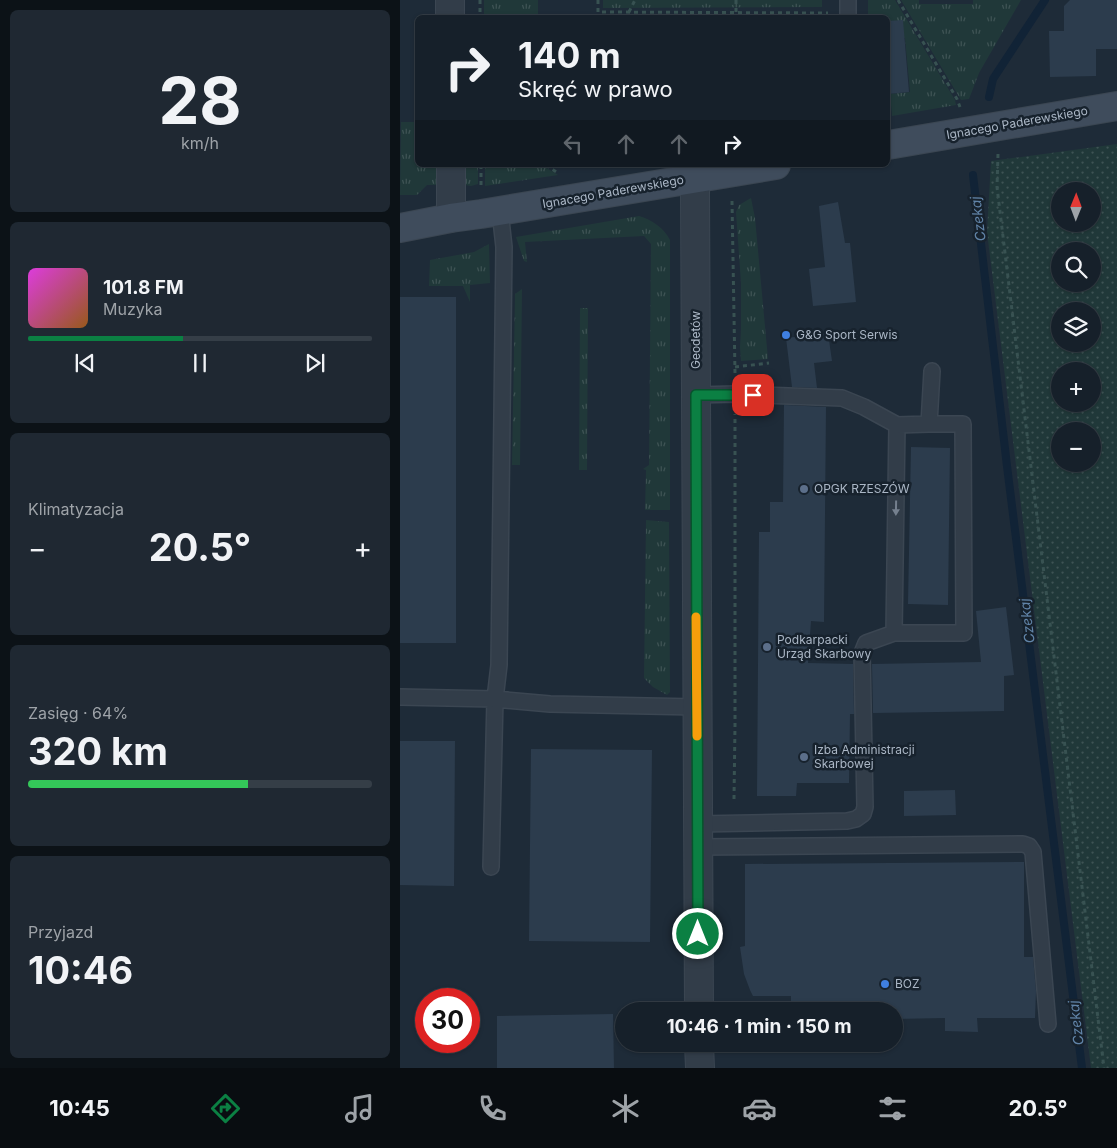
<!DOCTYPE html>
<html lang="pl">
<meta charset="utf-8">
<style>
:root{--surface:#16202a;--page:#1f2832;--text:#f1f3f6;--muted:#9ea3a8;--line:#353e47;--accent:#0b8043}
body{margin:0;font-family:Inter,sans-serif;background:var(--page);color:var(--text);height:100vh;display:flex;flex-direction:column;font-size:19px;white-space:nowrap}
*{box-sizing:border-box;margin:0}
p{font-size:16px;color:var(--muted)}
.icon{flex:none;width:28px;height:28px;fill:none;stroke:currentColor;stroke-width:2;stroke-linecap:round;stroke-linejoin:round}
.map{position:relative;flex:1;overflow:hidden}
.details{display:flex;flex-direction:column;gap:10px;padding:10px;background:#0c1217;width:400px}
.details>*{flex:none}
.hud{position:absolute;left:15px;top:15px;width:475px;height:152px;border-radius:8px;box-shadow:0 1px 4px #0004,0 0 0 1px var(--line);background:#16202a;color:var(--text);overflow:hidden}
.needle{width:32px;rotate:1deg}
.fabs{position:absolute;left:651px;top:182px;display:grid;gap:10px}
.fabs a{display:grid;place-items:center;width:50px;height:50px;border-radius:50%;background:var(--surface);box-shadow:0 1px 4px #0004,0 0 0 1px var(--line);font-size:25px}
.speed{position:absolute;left:15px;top:988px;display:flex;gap:10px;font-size:25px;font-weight:700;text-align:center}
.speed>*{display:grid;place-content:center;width:65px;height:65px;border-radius:50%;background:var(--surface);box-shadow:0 1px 4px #0004,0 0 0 1px var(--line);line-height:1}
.speed .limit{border:8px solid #d22;background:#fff;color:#111}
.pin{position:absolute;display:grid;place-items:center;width:42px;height:42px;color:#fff;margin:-21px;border-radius:10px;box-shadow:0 2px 8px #0006}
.me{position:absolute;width:55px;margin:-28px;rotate:0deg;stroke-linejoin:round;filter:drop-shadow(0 0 4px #0008)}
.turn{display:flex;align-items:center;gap:18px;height:105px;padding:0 20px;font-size:22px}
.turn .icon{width:65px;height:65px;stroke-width:2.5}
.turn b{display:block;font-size:35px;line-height:42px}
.lanes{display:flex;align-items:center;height:48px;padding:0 20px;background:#0003;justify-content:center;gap:25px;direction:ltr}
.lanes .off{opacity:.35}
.big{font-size:38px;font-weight:700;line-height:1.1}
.details .tile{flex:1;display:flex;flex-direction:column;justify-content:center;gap:8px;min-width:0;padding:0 18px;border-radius:8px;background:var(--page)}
.details .dial{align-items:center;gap:0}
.dial b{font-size:65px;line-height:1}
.song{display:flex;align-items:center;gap:15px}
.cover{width:60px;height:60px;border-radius:8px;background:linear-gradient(135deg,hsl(300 70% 55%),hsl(30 70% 35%))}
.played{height:5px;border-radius:2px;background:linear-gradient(90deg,var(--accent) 45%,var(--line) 45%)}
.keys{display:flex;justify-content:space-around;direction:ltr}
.heat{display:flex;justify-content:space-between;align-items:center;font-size:28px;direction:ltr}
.charge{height:8px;border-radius:4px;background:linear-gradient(90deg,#34c759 64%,var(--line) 0)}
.trip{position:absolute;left:215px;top:1002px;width:288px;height:50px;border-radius:25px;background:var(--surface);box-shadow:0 1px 4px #0004,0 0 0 1px var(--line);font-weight:700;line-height:50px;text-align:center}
.tabs{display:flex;height:80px;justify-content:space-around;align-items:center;background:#090d11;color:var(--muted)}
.tabs .icon{width:35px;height:35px}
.tabs .active{color:var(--accent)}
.tabs b{font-size:22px;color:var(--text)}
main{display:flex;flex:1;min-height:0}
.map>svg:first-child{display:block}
.grass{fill:url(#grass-tufts)}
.garden{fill:url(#garden-dots);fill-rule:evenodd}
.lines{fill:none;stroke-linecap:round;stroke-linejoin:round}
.stream{stroke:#112336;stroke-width:8}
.building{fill:#2c3c4d}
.lane-casing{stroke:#3b4652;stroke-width:18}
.street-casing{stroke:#3b4652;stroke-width:30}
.secondary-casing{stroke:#3b4652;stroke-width:30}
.path{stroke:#385252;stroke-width:3;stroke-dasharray:4 4;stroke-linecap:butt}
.lane{stroke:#323d49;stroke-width:15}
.street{stroke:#323d49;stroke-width:28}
.secondary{stroke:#3f4c5c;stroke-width:28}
.oneway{fill:#75808e}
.route-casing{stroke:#07532c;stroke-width:12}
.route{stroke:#0b8043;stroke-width:9}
.slow{stroke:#f59e0b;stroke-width:9}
.shop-dot{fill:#3f7fe0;stroke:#17222d;stroke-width:2}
.service-dot{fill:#5c6f8a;stroke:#17222d;stroke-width:2}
.labels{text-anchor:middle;stroke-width:5;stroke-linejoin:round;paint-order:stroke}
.street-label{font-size:12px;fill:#abb7c6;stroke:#17222d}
.poi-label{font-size:12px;fill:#abb7c6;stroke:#17222d;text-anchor:start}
.water-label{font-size:14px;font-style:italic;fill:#6184a8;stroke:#17222d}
</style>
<main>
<section class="details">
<div class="tile dial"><b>28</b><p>km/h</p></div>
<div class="tile">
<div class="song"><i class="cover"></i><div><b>101.8 FM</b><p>Muzyka</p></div></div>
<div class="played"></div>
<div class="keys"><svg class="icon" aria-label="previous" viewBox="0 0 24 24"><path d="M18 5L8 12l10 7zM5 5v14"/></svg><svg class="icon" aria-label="pause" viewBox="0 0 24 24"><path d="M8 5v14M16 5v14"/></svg><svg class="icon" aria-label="next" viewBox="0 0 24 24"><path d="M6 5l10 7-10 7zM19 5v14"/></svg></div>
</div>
<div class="tile"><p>Klimatyzacja</p>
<div class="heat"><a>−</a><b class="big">20.5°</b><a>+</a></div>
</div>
<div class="tile"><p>Zasięg · 64%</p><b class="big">320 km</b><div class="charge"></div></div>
<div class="tile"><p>Przyjazd</p><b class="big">10:46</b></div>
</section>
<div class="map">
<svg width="717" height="1068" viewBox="0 0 717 1068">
<defs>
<pattern id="grass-tufts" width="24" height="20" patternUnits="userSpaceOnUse" patternTransform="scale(1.25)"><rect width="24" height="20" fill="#203839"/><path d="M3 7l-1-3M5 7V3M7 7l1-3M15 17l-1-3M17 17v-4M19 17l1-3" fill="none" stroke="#3e5354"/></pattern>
<pattern id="garden-dots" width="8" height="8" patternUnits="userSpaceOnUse" patternTransform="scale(1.25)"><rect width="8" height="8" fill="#203839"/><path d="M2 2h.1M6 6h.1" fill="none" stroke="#3e5354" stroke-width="1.8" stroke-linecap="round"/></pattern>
</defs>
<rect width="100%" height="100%" fill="#1e2b38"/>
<path class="grass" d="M84,0h54v17h-54z
M203,0h219v7l-219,1z
M468,0h27l60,100 1,5 -64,11 -2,-22 20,-2 -5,-54 -17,1v-21l-20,-1z
M501,0h18v4h54v-4h48l-42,73 -10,26 -8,1z
M1,122h16l1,43h20v20h-11l-10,10h-17z
M65,165h13v19l-7,2 -6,-1z
M85,165h57l16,10 -73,11z
M351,198l4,20 13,141 -27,2 -1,-14 1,-17v-47l-5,-71 3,-7z
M239,216c12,3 26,13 31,24v270h-25l1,-40 -3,-1 6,-4 2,-221 -7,-8 -119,6 2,20 -3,-1 -8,-24z
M89,244l1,39 -20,2v17l-7,-16h-34l1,-26 44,-8z
M122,289l-2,176h-8l3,-171z
M180,308h8l-1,162h-8z
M246,520l23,2 1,170 -3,3 -14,-8 -9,-9z"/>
<path class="garden" d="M717,144v924h-26l-104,-836 4,-71zM660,191h32v33h-32zM660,251h32v33h-32zM660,311h32v33h-32zM660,371h32v33h-32zM660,431h32v33h-32z"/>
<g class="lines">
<path class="stream" d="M589,97l4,-18 52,-79
M573,175l34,291 75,602"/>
</g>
<path class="building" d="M670,0h47v49h-21v27l-46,1 -1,-46h15v-25z
M503,20l6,72 -21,2v-73z
M438,202l7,41h5l6,59 -43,4 -4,-37 16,-2 -6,-61z
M0,297h56v346h-56z
M428,333l4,28 -18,2 3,25 -25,-1 -6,-49z
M384,405l42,2 -2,215 -13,-1 -3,42 45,1 1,50h-4l-1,69h-52l-1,13h-39l2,-264h11v-30h13z
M511,447l39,1 -2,157 -40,-1z
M606,607l8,68 -10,1v35l-131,2 -1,-49 109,-2 -5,-51z
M0,741h55l-1,145 -54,-1z
M131,749l121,1 -2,192 -121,-1z
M555,790l1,25 -52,1v-25z
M624,862v95h9l3,34 -1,27h-58l1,14 -33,-1v-13l-51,1v-8h-103v-15h-38l-3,-6 -6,-16 -4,-27 5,-1v-82z
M213,1014l1,54h-117v-52z"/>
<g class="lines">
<g class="lane-casing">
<path id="lane" d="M448,0v18
M296,395l39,-1 107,4 22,9 33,18 32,-1 3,-53
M494,633l3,-208
M0,697l95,2 55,5 147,3
M298,824l149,-3 9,-2 7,-5 2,-7 -3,-154 4,-10 28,-10h70l-1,-209h-34
M298,847l325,-3 6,2 4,6 15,172
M91,867l4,-168 4,-34 5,-418 -4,-36"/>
</g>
<g class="street-casing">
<path id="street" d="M50,0v18
M293,178l2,14 4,819
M51,218v-53
M299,1044l1,24"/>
</g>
<g class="secondary-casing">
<path id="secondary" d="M488,145l229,-39
M0,228l51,-10 30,-4 295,-49"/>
</g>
<path class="path" d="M80,0v18
M198,0v12l230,1
M498,0l59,99 3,8
M229,12l6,-12
M336,12v-12
M598,154l-1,33 107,881
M81,165v21
M146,165l12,8
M332,201l3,172
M335,367l34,-4
M334,799l1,-74v-311"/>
<use href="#lane" class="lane"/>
<use href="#street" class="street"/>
<use href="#secondary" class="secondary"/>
</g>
<defs><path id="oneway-solid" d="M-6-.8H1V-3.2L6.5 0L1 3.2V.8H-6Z" transform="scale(1.25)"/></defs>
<use class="oneway" href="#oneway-solid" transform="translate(496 508) rotate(91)"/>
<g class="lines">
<g class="route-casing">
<path id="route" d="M298,934l-2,-539h57"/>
</g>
<use href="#route" class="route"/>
<path class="slow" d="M296,617l1,119"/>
</g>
<g class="shop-dot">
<circle cx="386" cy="335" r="5"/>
<circle cx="485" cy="984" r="5"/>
</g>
<g class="service-dot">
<circle cx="404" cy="489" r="5"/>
<circle cx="367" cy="647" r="5"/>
<circle cx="404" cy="757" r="5"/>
</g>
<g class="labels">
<g class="street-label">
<text transform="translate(617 123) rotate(-10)" y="4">Ignacego Paderewskiego</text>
<text transform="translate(213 192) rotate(-10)" y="4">Ignacego Paderewskiego</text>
<text transform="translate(296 340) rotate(-90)" y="4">Geodetów</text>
</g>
<g class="poi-label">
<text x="396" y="339">G&amp;G Sport Serwis</text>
<text x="414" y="493">OPGK RZESZÓW</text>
<text x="377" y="644">Podkarpacki<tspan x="377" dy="14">Urząd Skarbowy</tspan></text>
<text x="414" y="754">Izba Administracji<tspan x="414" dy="14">Skarbowej</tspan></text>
<text x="495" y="988">BOZ</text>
</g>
<g class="water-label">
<text transform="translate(578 219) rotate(-97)" y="5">Czekaj</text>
<text transform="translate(627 621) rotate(-97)" y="5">Czekaj</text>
<text transform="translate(676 1023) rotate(-97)" y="5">Czekaj</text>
</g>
</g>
</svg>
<div class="fabs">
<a><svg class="needle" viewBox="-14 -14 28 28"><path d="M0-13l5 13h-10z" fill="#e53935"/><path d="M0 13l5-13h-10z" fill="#9ea3a8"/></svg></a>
<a><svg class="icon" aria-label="search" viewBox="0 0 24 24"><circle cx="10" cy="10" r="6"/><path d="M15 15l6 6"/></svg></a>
<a><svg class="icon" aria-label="layers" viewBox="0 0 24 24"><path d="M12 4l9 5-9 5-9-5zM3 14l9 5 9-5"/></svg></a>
<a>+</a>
<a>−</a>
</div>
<div class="speed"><div class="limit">30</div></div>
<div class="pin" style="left:353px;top:395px;background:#d93025"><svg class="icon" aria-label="arrive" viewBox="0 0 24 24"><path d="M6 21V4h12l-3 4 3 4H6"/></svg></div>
<svg class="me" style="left:298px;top:934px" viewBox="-20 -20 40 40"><circle r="17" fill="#0b8043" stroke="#fff" stroke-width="3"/><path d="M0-11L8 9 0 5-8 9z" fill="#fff"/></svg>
<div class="trip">10:46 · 1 min · 150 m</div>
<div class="hud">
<div class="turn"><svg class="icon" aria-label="right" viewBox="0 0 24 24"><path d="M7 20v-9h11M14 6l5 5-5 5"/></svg><div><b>140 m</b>Skręć w prawo</div></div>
<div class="lanes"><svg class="icon off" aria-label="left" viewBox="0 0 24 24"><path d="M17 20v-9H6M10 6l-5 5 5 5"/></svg><svg class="icon off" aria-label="ahead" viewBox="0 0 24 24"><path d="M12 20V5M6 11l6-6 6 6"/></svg><svg class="icon off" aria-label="ahead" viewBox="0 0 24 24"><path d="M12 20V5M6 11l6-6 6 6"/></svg><svg class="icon" aria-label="right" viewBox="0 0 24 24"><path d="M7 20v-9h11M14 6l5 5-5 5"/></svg></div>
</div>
</div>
</main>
<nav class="tabs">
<b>10:45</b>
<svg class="icon active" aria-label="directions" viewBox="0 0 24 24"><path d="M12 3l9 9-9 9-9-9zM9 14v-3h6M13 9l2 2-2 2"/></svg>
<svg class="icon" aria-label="music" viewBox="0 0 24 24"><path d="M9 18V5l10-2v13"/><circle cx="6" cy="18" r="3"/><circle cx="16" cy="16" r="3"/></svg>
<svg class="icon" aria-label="phone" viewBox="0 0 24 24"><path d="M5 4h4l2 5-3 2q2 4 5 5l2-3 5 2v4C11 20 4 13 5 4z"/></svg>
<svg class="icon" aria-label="climate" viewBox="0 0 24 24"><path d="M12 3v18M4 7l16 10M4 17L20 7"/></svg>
<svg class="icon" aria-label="car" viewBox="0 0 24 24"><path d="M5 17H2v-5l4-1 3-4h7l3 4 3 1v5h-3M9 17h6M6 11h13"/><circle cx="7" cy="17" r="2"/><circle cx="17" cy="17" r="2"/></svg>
<svg class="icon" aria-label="filters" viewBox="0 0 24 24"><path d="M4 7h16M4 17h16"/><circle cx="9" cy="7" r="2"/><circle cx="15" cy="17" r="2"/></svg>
<b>20.5°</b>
</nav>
